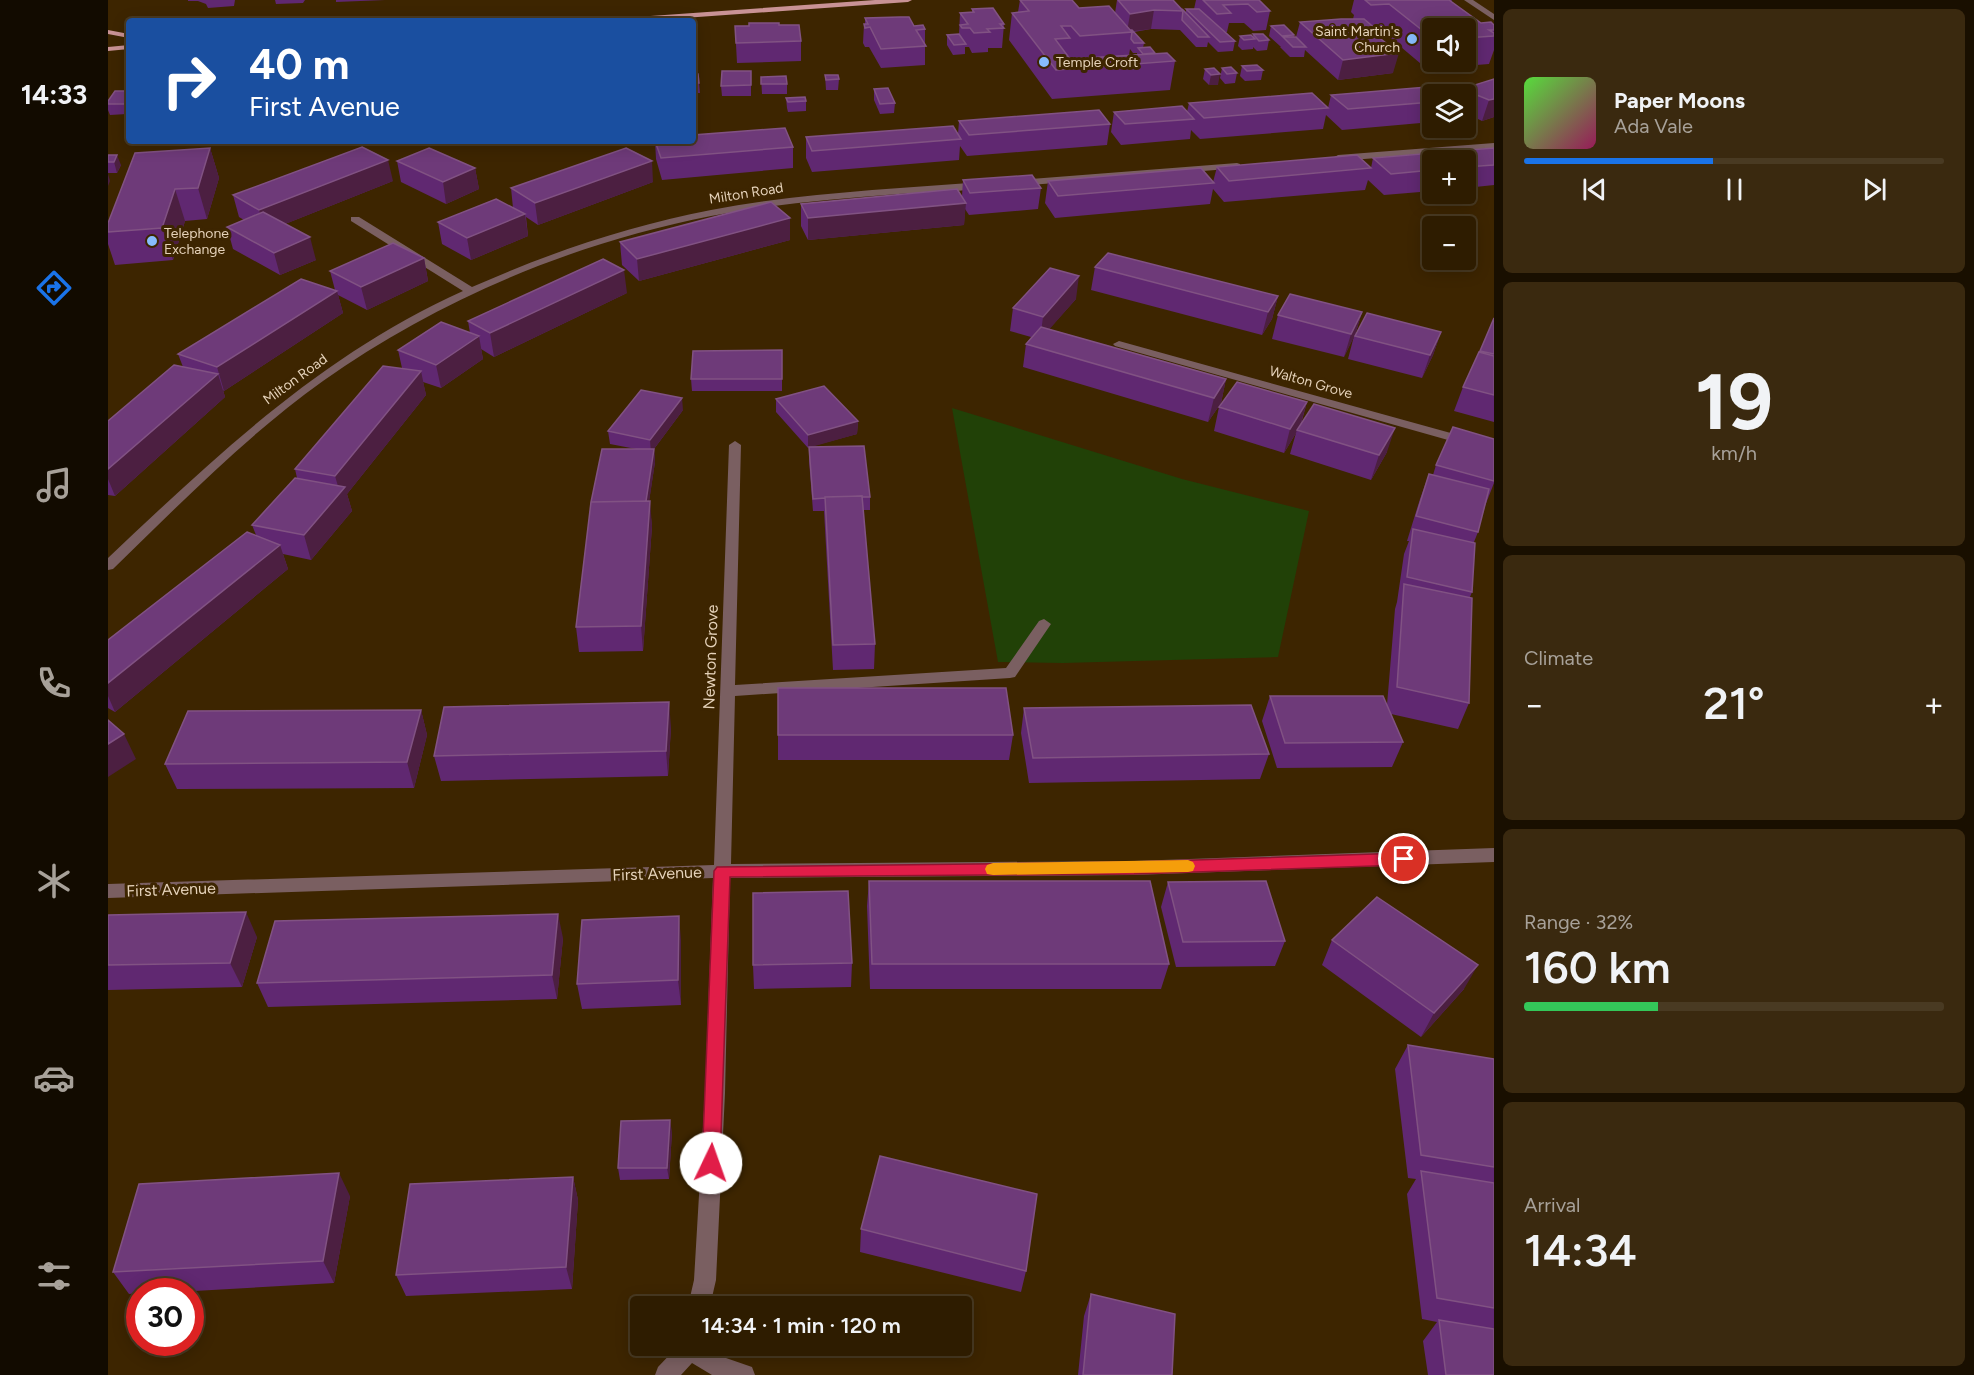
<!DOCTYPE html>
<meta charset="utf-8">
<style>
:root{--surface:#2e1c00;--page:#3a290f;--text:#f1f3f6;--muted:#a7a199;--line:#493a22;--accent:#1a73e8}
body{margin:0;font-family:Figtree,sans-serif;background:var(--page);color:var(--text);height:100vh;display:flex;flex-direction:column;font-size:22px;white-space:nowrap}
*{box-sizing:border-box;margin:0}
p{font-size:20px;color:var(--muted)}
.icon{flex:none;width:33px;height:33px;fill:none;stroke:currentColor;stroke-width:2;stroke-linecap:round;stroke-linejoin:round}
.map{position:relative;flex:1;overflow:hidden}
.sheet{display:flex;flex-direction:column;gap:9px;padding:9px;background:#190f00;width:480px}
.sheet>*{flex:none}
.top-card{position:absolute;left:18px;top:18px;width:570px;height:126px;border-radius:6px;box-shadow:0 3px 15px #0003,0 0 0 2px var(--line);background:#1a4fa0;color:#fff;overflow:hidden}
.controls{position:absolute;left:1314px;top:18px;display:grid;gap:12px}
.controls a{display:grid;place-items:center;width:54px;height:54px;border-radius:6px;background:var(--surface);box-shadow:0 3px 15px #0003,0 0 0 2px var(--line);font-size:30px}
.speed{position:absolute;left:18px;top:1278px;display:flex;gap:12px;font-size:30px;font-weight:700;text-align:center}
.speed>*{display:grid;place-content:center;width:78px;height:78px;border-radius:50%;background:var(--surface);box-shadow:0 3px 15px #0003,0 0 0 2px var(--line);line-height:1}
.speed .limit{border:9px solid #d22;background:#fff;color:#111}
.pin{position:absolute;display:grid;place-items:center;width:51px;height:51px;color:#fff;margin:-26px;border:3px solid #fff;border-radius:50%;box-shadow:0 2px 6px #0007}
.me{position:absolute;width:66px;margin:-33px;rotate:3deg;stroke-linejoin:round;filter:drop-shadow(0 0 4px #0008)}
.turn{display:flex;align-items:center;gap:21px;height:126px;padding:0 24px;font-size:27px}
.turn .icon{width:78px;height:78px;stroke-width:2.5}
.turn b{display:block;font-size:42px;line-height:51px}
.big{font-size:45px;font-weight:600;line-height:1.1}
.sheet .widget{flex:1;display:flex;flex-direction:column;justify-content:center;gap:9px;min-width:0;padding:0 21px;border-radius:9px;background:var(--page)}
.sheet .dial{align-items:center;gap:0}
.dial b{font-size:78px;line-height:1}
.song{display:flex;align-items:center;gap:18px}
.cover{width:72px;height:72px;border-radius:9px;background:linear-gradient(135deg,hsl(110 70% 55%),hsl(330 70% 35%))}
.played{height:6px;border-radius:3px;background:linear-gradient(90deg,var(--accent) 45%,var(--line) 45%)}
.keys{display:flex;justify-content:space-around;direction:ltr}
.heat{display:flex;justify-content:space-between;align-items:center;font-size:33px;direction:ltr}
.charge{height:9px;border-radius:4px;background:linear-gradient(90deg,#34c759 32%,var(--line) 0)}
.trip{position:absolute;left:522px;top:1296px;width:342px;height:60px;border-radius:6px;background:var(--surface);box-shadow:0 3px 15px #0003,0 0 0 2px var(--line);font-weight:600;line-height:60px;text-align:center}
main{display:flex;flex:1;min-height:0}
.tab-bar{display:flex;flex-direction:column;width:108px;justify-content:space-around;align-items:center;background:#120b00;color:var(--muted)}
.tab-bar .icon{width:42px;height:42px}
.tab-bar .on{color:var(--accent)}
.tab-bar b{font-size:27px;color:var(--text)}
.map>svg:first-child{display:block}
.green{fill:#214107}
.lines{fill:none;stroke-linecap:round;stroke-linejoin:round}
.minor{fill:#7a5f61;fill-rule:evenodd}
.major{fill:#c99295;fill-rule:evenodd}
.wall{fill:#602871;fill-rule:evenodd}
.shaded-wall{fill:#4c1f41}
.building{fill:#6e3a79;stroke:#815283;stroke-width:1.5}
.route{fill:#e11d48;stroke:#92132f;stroke-width:1.5}
.slow{fill:#f59e0b}
.poi-dot{fill:#87bbfc;stroke:#3d2500;stroke-width:2}
.labels{text-anchor:middle;stroke-width:6;stroke-linejoin:round;paint-order:stroke}
.far-poi-label{font-size:14px;fill:#e5d2b9;stroke:#3d2500;text-anchor:start}
.far-street-label{font-size:14px;fill:#e5d2b9;stroke:#3d2500}
.street-label{font-size:16px;fill:#e5d2b9;stroke:#3d2500}
</style>
<main>
<nav class="tab-bar">
<b>14:33</b>
<svg class="icon on" aria-label="directions" viewBox="0 0 24 24"><path d="M12 3l9 9-9 9-9-9zM9 14v-3h6M13 9l2 2-2 2"/></svg>
<svg class="icon" aria-label="music" viewBox="0 0 24 24"><path d="M9 18V5l10-2v13"/><circle cx="6" cy="18" r="3"/><circle cx="16" cy="16" r="3"/></svg>
<svg class="icon" aria-label="phone" viewBox="0 0 24 24"><path d="M5 4h4l2 5-3 2q2 4 5 5l2-3 5 2v4C11 20 4 13 5 4z"/></svg>
<svg class="icon" aria-label="climate" viewBox="0 0 24 24"><path d="M12 3v18M4 7l16 10M4 17L20 7"/></svg>
<svg class="icon" aria-label="car" viewBox="0 0 24 24"><path d="M5 17H2v-5l4-1 3-4h7l3 4 3 1v5h-3M9 17h6M6 11h13"/><circle cx="7" cy="17" r="2"/><circle cx="17" cy="17" r="2"/></svg>
<svg class="icon" aria-label="filters" viewBox="0 0 24 24"><path d="M4 7h16M4 17h16"/><circle cx="9" cy="7" r="2"/><circle cx="15" cy="17" r="2"/></svg>
</nav>
<div class="map">
<svg width="1386" height="1375" viewBox="0 0 1386 1375">
<rect width="100%" height="100%" fill="#3d2500"/>
<path class="green" d="M844,408l230,71 127,32 -31,146 -215,6 -65,-1z"/>
<g class="lines">
<path class="minor" d="M1356,0h9l21,14v6z
M1386,143v6l-156,12 -5,-3 5,-3z
M1129,163l3,1v4l-222,18 -5,-3 5,-3z
M875,182l5,3 -2,2c-28,6 -59,5 -88,7 -63,5 -125,10 -187,22 -138,27 -274,84 -388,165 -77,55 -143,123 -210,188l-5,1v-12c110,-104 215,-204 355,-267l-112,-70v-4h8l113,70c77,-34 156,-61 239,-77 89,-17 181,-21 272,-28z
M1011,341l375,104v8l-379,-107 -2,-2z
M627,441l6,4 -6,240 271,-17 33,-47 5,-2 7,5 -36,53 -5,1 -275,18 -4,168 403,-3 360,-13v14l-360,13 -404,3 -5,215 -9,187 -6,26h-22l6,-26 11,-187 8,-215 -605,20v-14l606,-19 15,-420z
M570,1346h27l21,12 26,9 3,8h-43l-20,-12 -11,12h-26l3,-8z"/>
<path class="major" d="M767,0h37l-4,2 -266,19h-38l4,-2z
M0,30l21,4v4l-21,-4z
M21,45v4l-21,2v-4z"/>
</g>
<path class="wall" d="M80,0h47l-1,6 -26,2 -2,-4 -8,-3h-10z
M159,0h38l-2,3 -27,1 -1,-4z
M228,0h49l-49,2z
M912,0l95,13 2,-13h56l13,12v-3h8l2,-9h63l11,11 -4,19 -13,1 -9,-8h-15l-2,9h-1l9,9 -2,10 -15,1 -10,-10 -1,5h-11l-16,-17 -29,-1 -17,3 10,11 -1,5 32,13 -5,29 -118,9 -43,-59 3,-27 6,-1zM1022,49l3,4h4v2h-8z
M1246,0h98l-1,2 30,21 13,2v25l-5,14 -62,5 -45,-38 -6,1v3l17,38 -55,7 -33,-30 -1,7h-14l-10,-10 1,-1h-1l-11,-10 2,-10 23,9v2h2l4,-15 53,-3 1,-4 -3,-3zM1324,28l34,10v24h-34z
M864,9l32,15 -2,24h-14v4l-16,1 -3,-6h-4v7l-12,1 -6,-10v-10l12,-1 1,-21 12,-1z
M757,18l49,8 11,3v36l-44,3 -12,-21h-4l-2,-4 1,-19h1z
M671,25l22,16v20l-64,2 -2,-37z
M1145,34l16,6 -2,10 -10,1 -4,-4v2l-11,1 -4,-4 2,-10 13,1z
M1134,66l21,4 -2,10 -16,1 -5,-5z
M1106,68l4,17h-9l-6,-6 2,-10z
M1114,68l15,5 -2,10 -10,1 -5,-6z
M643,71v25h-29l-1,-10z
M585,74l6,9 1,10h-7z
M717,75l14,4 -1,11h-12z
M653,77l26,7v10h-25z
M1386,79v38l-12,4 -16,-8v-19h-34v28l-90,8 -16,-15 -3,14 -123,10 -9,-9 -1,9 -69,6 -10,-13 3,-20h73l2,-9 139,5 3,-13 130,-3 1,-3z
M766,89l21,14 -1,10 -14,1 -6,-14z
M21,91v20l-2,3 -17,1 -2,-5v-9z
M678,98l20,3v10l-18,1 -1,-4z
M851,121l151,3 -3,21 -140,11 -7,-10 -1,14 -147,12 -6,-14v-21l152,-3z
M183,141h34l-34,1z
M492,141h31l-31,2z
M547,141h38l100,6v21l-131,12 -6,-21z
M102,148l9,30 -12,41 -22,2 -12,39 -58,5 -7,-21v-21z
M1386,148v37l-28,3v-28h-34v31l-48,4 -16,-15 -3,10 -141,12 -11,-13 -3,15 -155,14 -10,-15 3,-22 165,1 4,-15 154,1 2,-10z
M0,155l13,10 -4,8h-9z
M289,161l78,7 4,21 -33,15 -45,-22z
M855,180l78,8 -3,21 -69,6 -4,-6 -1,16 -156,15 -7,-14v-22l161,-8z
M285,181l-108,43 31,36 -36,15 -47,-26 -6,-22 17,-7 -5,-3 -6,-22z
M545,182l-115,43 -12,-8 2,19 -57,24 -29,-16 -4,-22 75,-14 -2,-20z
M682,218v22l-151,41 -17,-16 -2,-23z
M316,258l4,23 -61,29 -29,-15 5,18 -119,78 -1,-1 2,7 -110,99 -7,-1v-74l75,-54 -5,-13 157,-64 -5,-19z
M987,267l183,29 -6,23 -10,16 -171,-45z
M519,293l-133,64 -13,-8 2,10 -42,29 -18,-6 3,13 -79,99 5,17 -41,49 -28,-6 5,15 -173,143 -7,-4v-68l148,-105 -4,-10 45,-47 -2,-9 107,-101 -4,-18 72,-17 -2,-12z
M968,299l-27,30 177,50 -5,24 -13,19 -185,-55 3,-23 5,-7 -21,-6 3,-23z
M1254,312l-7,23 86,-3 -8,23 -11,23 -74,-19 6,-23 -10,21 -72,-18 6,-24z
M1386,318v104l-40,-11 9,-24 17,-35z
M674,350v41h-90l-1,-12z
M668,399l82,22 -1,13 -48,13 61,50v13h-7l12,134 -1,25 -41,1 -9,-159h-11l-4,-51v-13l-1,1 -32,-36z
M1199,402l-6,22 86,28 -16,28 -81,-26 6,-21 -12,20 -70,-22 5,-24z
M575,410l-29,39 1,13 -6,39 3,25 -9,125 -64,1 -3,-25 15,-125 45,-53 -26,-5 -2,-13z
M1386,439v44l-9,23 -7,26 -4,10 -2,50 -2,5 -1,106 -11,26 -67,-15 12,28 -11,25 -115,1 -15,-47 8,-25 117,9 8,-96 2,-7 7,-48 5,-13h-2l13,-42 9,-25 4,1 3,-10z
M916,708l245,46 -9,25 -231,4 -8,-50z
M313,710l6,25 -13,53 -237,1 -12,-25z
M563,727l-3,49 -227,5 -7,-25z
M670,735h235l-4,25h-231z
M761,881l300,83 -8,25h-291l-3,-83z
M1060,882l117,59 -10,25 -99,1 -15,-60z
M0,915l149,22 -15,50 -134,3z
M455,938l-6,61 -289,8 -11,-24z
M573,940v65l-99,4 -5,-25z
M1224,940l132,49 -43,48 -99,-72z
M744,963l-1,24 -97,2 -1,-24z
M1300,1045l86,14v316h-66l-5,-34 14,-19 -15,-3 -15,-125 9,-15 -8,-1 -13,-109z
M564,1132l-3,47 -49,1 -2,-12z
M465,1177l5,23 -6,89 -166,7 -10,-21z
M242,1196l-16,87 -157,9h-37v1l-11,1 -16,-22z
M753,1229l165,42 -5,21 -161,-40z
M983,1294l81,81h-94l6,-59z"/>
<path class="shaded-wall" d="M1046,10l-3,19 -24,3 3,-18z
M1291,53l-6,20 -55,7 5,-20z
M1112,74l-2,11h-9l2,-10z
M21,96v15l-2,3 -3,-10z
M1386,99v18l-12,4 7,-21z
M102,148l9,30 -12,41 -9,-31z
M9,155l4,10 -4,8 -3,-11z
M280,160l5,21 -128,51 -6,-22z
M544,161l1,21 -115,43 -3,-22z
M367,168l4,21 -33,15 -3,-22z
M0,174l2,7 -2,5z
M67,189l10,32 -12,39 -11,-32z
M858,203l-2,22 -156,15v-22z
M417,214l3,22 -57,24 -4,-22z
M682,218v22l-151,41 -2,-22z
M202,237l6,23 -36,15 -6,-22z
M316,258l4,23 -61,29 -6,-23z
M516,270l3,23 -133,64 -4,-24z
M971,276l-3,23 -36,41 3,-23z
M229,291l6,22 -119,78 -7,-24z
M1170,296l-6,23 -10,16 6,-23z
M1254,312l-7,23 -11,22 7,-23z
M1333,332l-8,23 -11,23 8,-23z
M371,336l4,23 -42,29 -5,-23z
M313,371l5,24 -79,99 5,17 -41,49 -7,-25 36,-42 -5,-17z
M110,374l7,23 -110,99 -7,-17v-10z
M1118,379l-5,24 -13,19 6,-24z
M574,398l1,12 -32,43 -1,-13z
M1199,402l-7,24 -3,4 -1,3 -12,20 6,-24z
M750,421l-1,13 -49,14v-13z
M1287,428l-8,24 -16,28 8,-25z
M546,449l1,13 -8,54 -1,-13z
M542,501l2,25 -9,125 -2,-25z
M172,545l8,24 -173,143 -7,-16v-13z
M561,702l2,25 -3,49 -2,-25z
M313,710l6,25 -13,53 -7,-26z
M16,734l12,25 -28,18v-33z
M138,912l11,25 -15,50 -12,-24z
M450,914l5,24 -6,61 -5,-24z
M571,916l2,24v65l-3,-25z
M1370,965l-14,24 -43,48 13,-24z
M562,1120l2,12 -3,47 -2,-11z
M231,1173l11,23 -16,87 -11,-22z
M465,1177l5,23 -6,89 -6,-22z"/>
<path class="building" d="M912,0h52l7,8 30,-2 23,26 -52,4 -9,-10h-10l9,12 -15,1 15,20 97,-6 8,8 -119,9 -44,-57 17,-2z
M1010,0h55l10,11 -29,-1 -24,4z
M1095,0h56l11,11 -13,1 -9,-8 -25,1 8,8 -14,1z
M1257,0h84l32,23 10,-1 3,3v5h-5l5,3v3l-28,2v-10h-34v10l-43,-34 -18,1z
M885,8l11,16h-4l4,4 -17,1 3,3 -16,1 -4,-5h-8l-2,-3 8,-1 -8,-11 14,-1 -2,-3z
M1078,9h13l36,32 -15,1z
M1075,10l26,27h-11l-16,-17z
M792,17h9l5,9 9,-1 2,4 -9,1 10,16 -45,3 -11,-22 -5,1 -1,-4h4l-3,-6z
M1233,19h23l13,11 -22,1 3,3 15,-1 26,20 -56,7 -43,-38z
M641,23h30v2h20l2,16 -65,2 -1,-17h14z
M1176,25l10,10 -12,1 -11,-10z
M1023,30h1l12,13h-10l-3,-4 1,-7z
M851,34l7,10 -12,1 -7,-10z
M1145,34h10l6,6 -10,1z
M1143,35l4,4 -11,1 -4,-4z
M1175,37h13l10,10h-13z
M1042,47l5,6 -12,1 -5,-6z
M1149,65l6,5 -16,1 -5,-5z
M1123,67l6,6 -10,1 -5,-6z
M1106,68l6,6 -9,1 -6,-6z
M614,71h29v14l-30,1z
M585,74h5l1,9h-6z
M717,75h13l1,4 -13,1z
M678,76l1,8h-26v-7z
M1386,79v20l-5,1 -27,-11z
M1343,85l13,9h-32v8l-84,7 -17,-14z
M780,88l7,15 -15,1 -6,-15z
M7,91h14v5l-5,8h-16v-3z
M1204,93l16,15 -124,10 -15,-15z
M697,97l1,4 -18,1 -2,-4z
M1074,106l12,13 -69,5 -11,-12z
M991,110l11,14 -141,11 -10,-14z
M845,126l8,13 -149,12 -6,-14z
M677,128l8,19 -132,11 -6,-17h38v-6z
M254,147l26,13 -129,50 -26,-15z
M102,148l-12,40 -23,1 -13,39 -54,4v-9l27,-70z
M321,148l46,20 -32,14 -46,-21z
M518,148l26,13 -117,42 -24,-15z
M1386,148v17l-28,2v-7h-34v10l-41,4 -18,-16z
M0,155h9l-3,7h-6z
M1249,155l14,13 -142,13 -12,-14z
M1093,168l13,15 -156,13 -10,-15z
M924,175l9,13 -71,5 -7,-13z
M849,189l9,14 -158,15 -7,-14z
M388,199l29,15 -58,24 -29,-16z
M663,202l19,16 -153,41 -17,-17z
M155,212l47,25 -36,16 -47,-26z
M285,243l31,15 -63,29 -31,-16z
M1000,253l170,43 -10,16 -173,-45z
M495,259l21,11 -134,63 -22,-12z
M942,268l29,8 -36,41 -30,-9z
M193,279l36,12 -120,76 -39,-13z
M1182,294l72,18 -11,22 -73,-19z
M1259,313l74,19 -11,23 -75,-19z
M1386,318v36l-14,-3z
M333,322l38,14 -43,29 -38,-15z
M933,327l185,52 -12,19 -188,-54z
M674,350v29h-91l2,-28z
M1371,352l15,4v39l-31,-8z
M66,365l44,9 -110,95v-48z
M275,366l38,5 -86,105 -40,-7z
M1129,382l70,20 -17,27 -71,-22z
M716,386l34,35 -50,14 -32,-36z
M533,390l41,8 -32,42 -42,-9z
M1206,404l81,24 -16,27 -82,-25z
M1345,427l41,12v42l-58,-16z
M756,446l6,51h-8v-1l-37,1v1l-12,1 -4,-52z
M494,449h52l-8,52 -55,1z
M1321,474l60,15 -11,43 -62,-16z
M187,478l50,9 -41,48 -52,-10z
M754,496l13,148 -42,1 -8,-148z
M542,501l-9,125 -65,1 15,-125z
M1305,529l62,14 -3,49 -65,-15z
M139,532l33,13 -172,138v-43z
M1296,584l68,14 -3,105 -72,-16z
M670,688h228l7,47h-235z
M1162,696h113l20,46 -118,1z
M561,702l-3,49 -232,5 10,-49z
M1143,705l18,49 -236,4 -9,-50z
M313,710l-14,52 -242,2 23,-53z
M0,720l16,14 -16,10z
M761,881h281l19,83h-297z
M1158,881l19,60 -102,1 -15,-60z
M740,891l4,72 -99,2v-72z
M1269,897l101,68 -44,48 -102,-73z
M138,912l-16,51 -122,2v-50z
M450,914l-6,61 -295,8 18,-62z
M571,916l-1,64 -101,4 5,-64z
M1300,1045l86,14v108l-73,-12z
M562,1120l-3,48h-49l3,-47z
M772,1156l157,38 -11,77 -165,-42z
M1313,1171l73,12v125l-57,-10z
M231,1173l-16,88 -210,11 26,-88z
M465,1177l-7,90 -170,8 14,-91z
M983,1294l84,20 -3,61h-89z
M1331,1320l55,9v46h-48z"/>
<path class="route" d="M1296,853l5,1 3,5 -3,4 -5,2 -270,9 -404,3 -10,286 -2,6 -7,2 -6,-2 -3,-6 12,-292 3,-4 417,-5z"/>
<path class="slow" d="M1080,860l5,2 2,4 -2,5 -5,1 -195,3 -6,-1 -2,-5 2,-4 6,-2z"/>
<g class="poi-dot">
<circle cx="1304" cy="39" r="6"/>
<circle cx="936" cy="62" r="6"/>
<circle cx="44" cy="241" r="6"/>
</g>
<g class="labels">
<g class="far-poi-label">
<text x="1292" y="36" text-anchor="end">Saint Martin's<tspan x="1292" dy="16">Church</tspan></text>
<text x="948" y="67">Temple Croft</text>
<text x="56" y="238">Telephone<tspan x="56" dy="16">Exchange</tspan></text>
</g>
<g class="far-street-label">
<text transform="translate(638 193) rotate(-9)" y="5">Milton Road</text>
<text transform="translate(187 379) rotate(-36)" y="5">Milton Road</text>
<text transform="translate(1203 382) rotate(16)" y="5">Walton Grove</text>
</g>
<g class="street-label">
<text transform="translate(602 657) rotate(-88)" y="6">Newton Grove</text>
<text transform="translate(549 873) rotate(-2)" y="6">First Avenue</text>
<text transform="translate(63 889) rotate(-2)" y="6">First Avenue</text>
</g>
</g>
</svg>
<div class="controls">
<a><svg class="icon" aria-label="sound" viewBox="0 0 24 24"><path d="M4 9h4l5-4v14l-5-4H4zM17 9q2 3 0 6"/></svg></a>
<a><svg class="icon" aria-label="layers" viewBox="0 0 24 24"><path d="M12 4l9 5-9 5-9-5zM3 14l9 5 9-5"/></svg></a>
<a>+</a>
<a>−</a>
</div>
<div class="speed"><div class="limit">30</div></div>
<div class="pin" style="left:1296px;top:859px;background:#d93025"><svg class="icon" aria-label="arrive" viewBox="0 0 24 24"><path d="M6 21V4h12l-3 4 3 4H6"/></svg></div>
<svg class="me" style="left:603px;top:1163px" viewBox="-20 -20 40 40"><circle r="19" fill="#fff"/><path d="M0-13L10 11 0 6-10 11z" fill="#e11d48"/></svg>
<div class="trip">14:34 · 1 min · 120 m</div>
<div class="top-card">
<div class="turn"><svg class="icon" aria-label="right" viewBox="0 0 24 24"><path d="M7 20v-9h11M14 6l5 5-5 5"/></svg><div><b>40 m</b>First Avenue</div></div>
</div>
</div>
<section class="sheet">
<div class="widget">
<div class="song"><i class="cover"></i><div><b>Paper Moons</b><p>Ada Vale</p></div></div>
<div class="played"></div>
<div class="keys"><svg class="icon" aria-label="previous" viewBox="0 0 24 24"><path d="M18 5L8 12l10 7zM5 5v14"/></svg><svg class="icon" aria-label="pause" viewBox="0 0 24 24"><path d="M8 5v14M16 5v14"/></svg><svg class="icon" aria-label="next" viewBox="0 0 24 24"><path d="M6 5l10 7-10 7zM19 5v14"/></svg></div>
</div>
<div class="widget dial"><b>19</b><p>km/h</p></div>
<div class="widget"><p>Climate</p>
<div class="heat"><a>−</a><b class="big">21°</b><a>+</a></div>
</div>
<div class="widget"><p>Range · 32%</p><b class="big">160 km</b><div class="charge"></div></div>
<div class="widget"><p>Arrival</p><b class="big">14:34</b></div>
</section>
</main>
